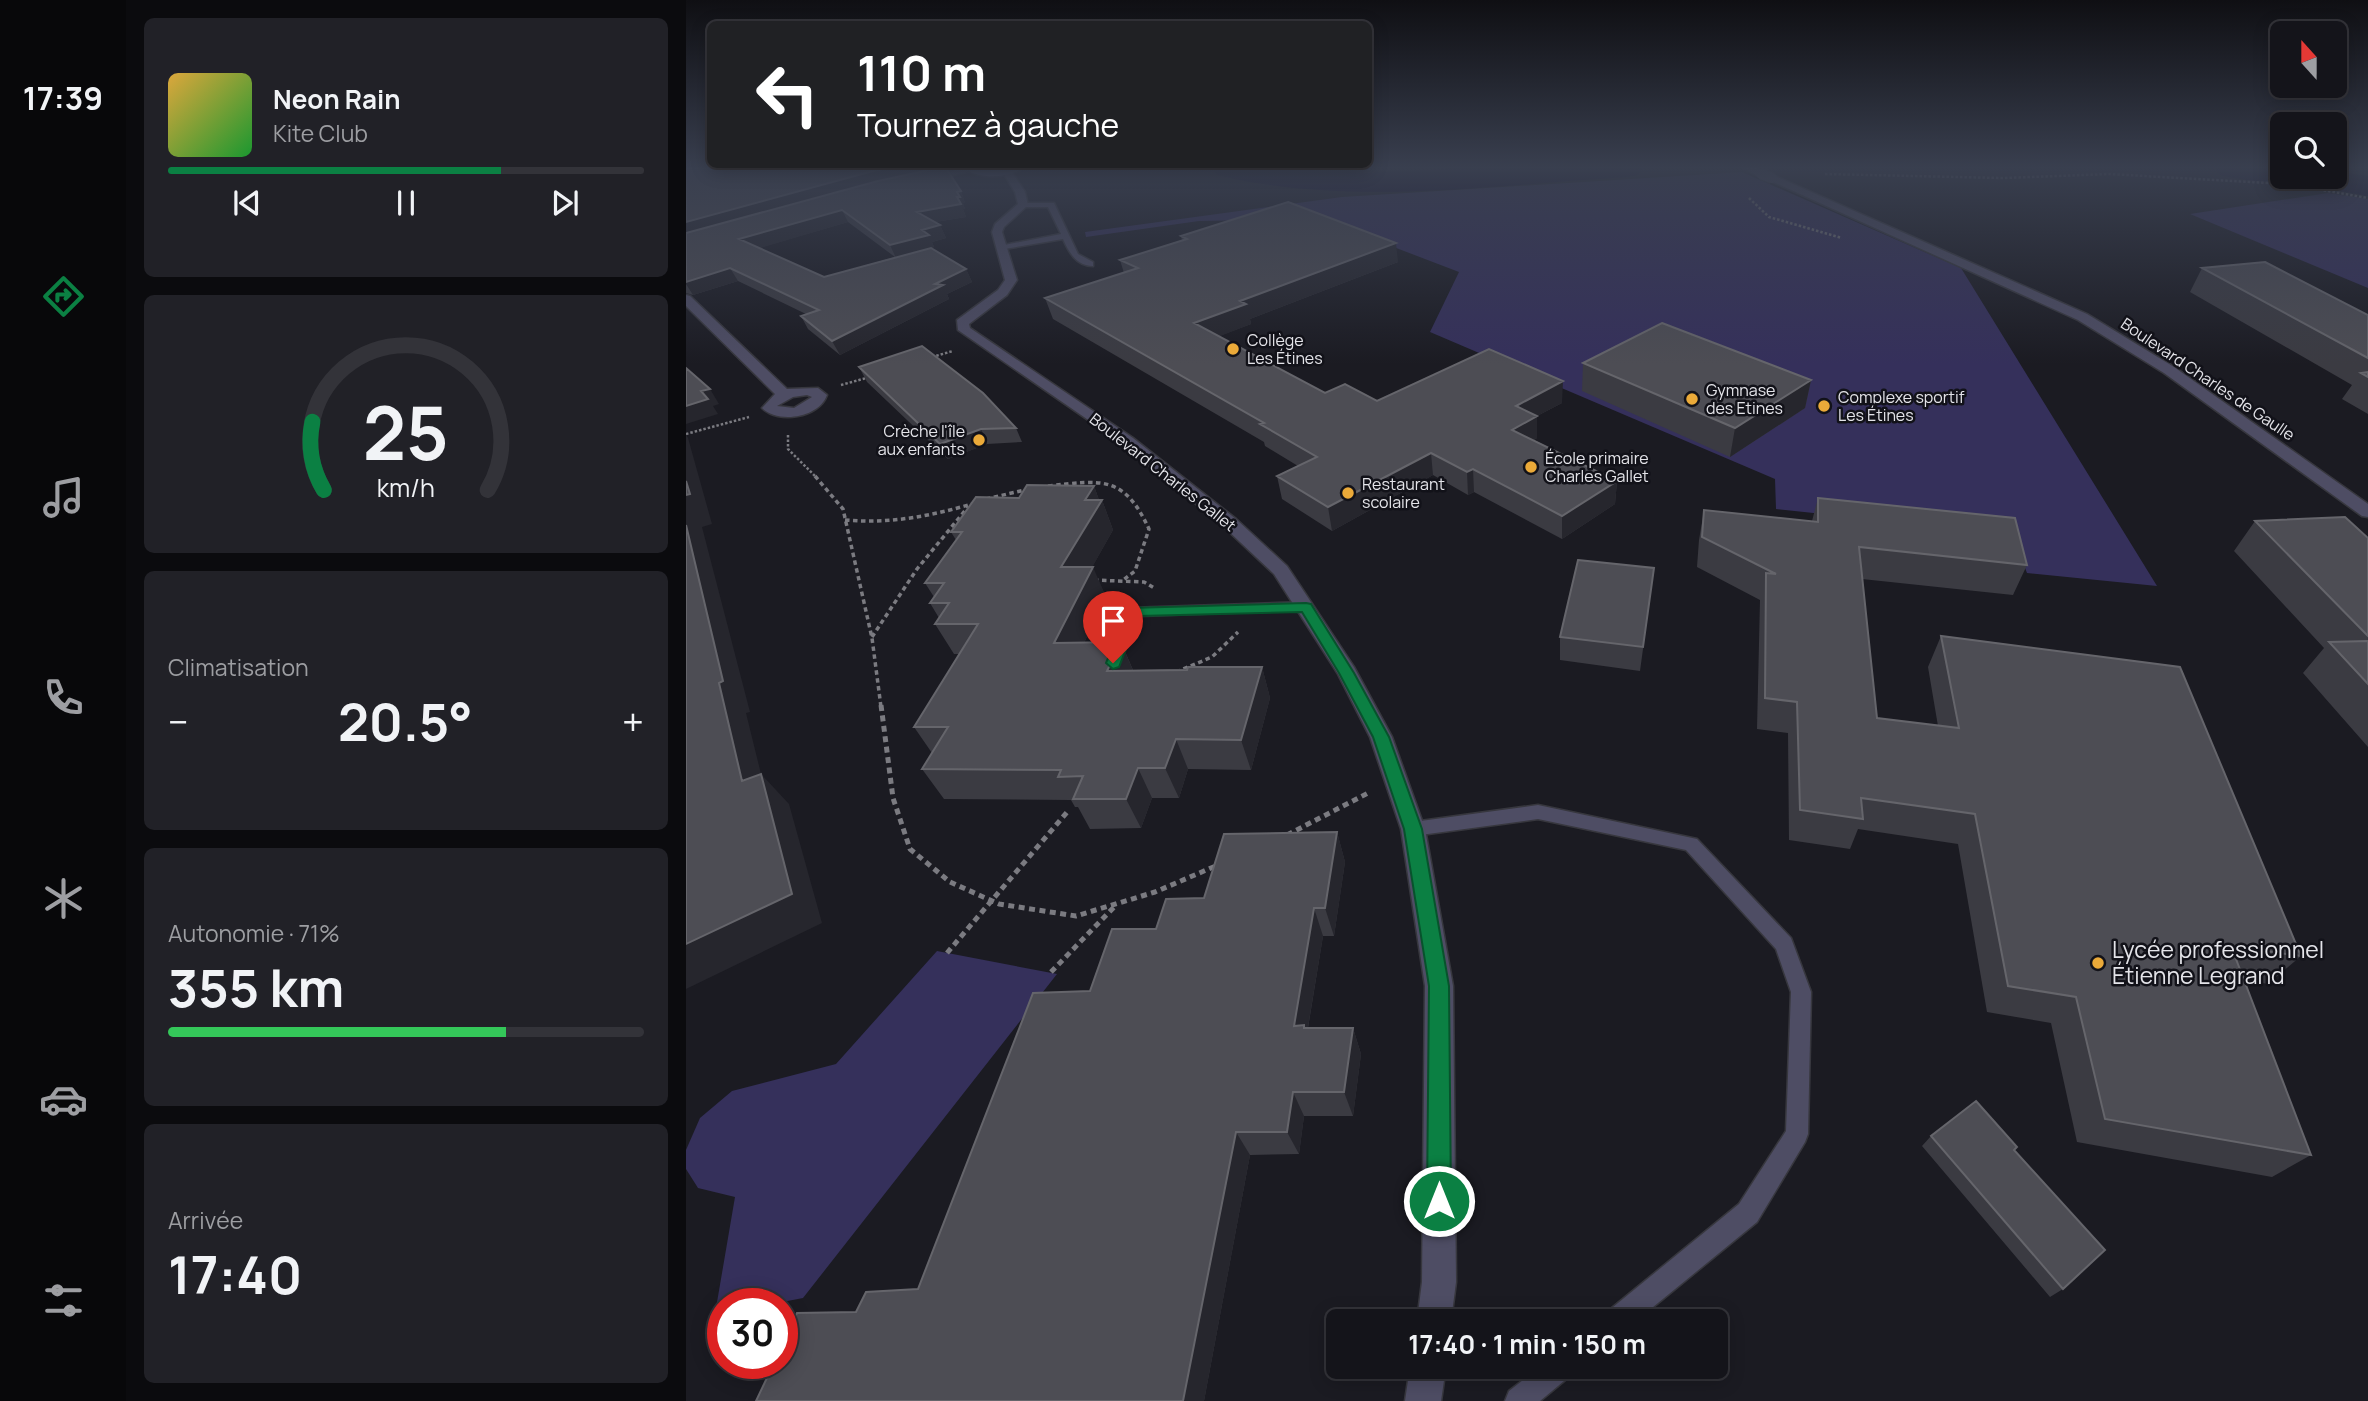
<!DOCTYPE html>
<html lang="fr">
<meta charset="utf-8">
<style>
:root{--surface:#14141a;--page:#212127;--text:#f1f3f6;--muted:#9d9ea2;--line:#333339;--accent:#0b8043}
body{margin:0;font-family:Manrope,sans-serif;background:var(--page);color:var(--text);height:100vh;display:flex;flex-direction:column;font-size:26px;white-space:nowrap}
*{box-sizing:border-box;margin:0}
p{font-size:23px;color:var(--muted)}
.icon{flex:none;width:38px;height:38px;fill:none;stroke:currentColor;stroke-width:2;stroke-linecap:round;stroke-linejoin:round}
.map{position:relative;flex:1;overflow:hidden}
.side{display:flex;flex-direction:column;gap:18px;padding:18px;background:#0b0b0e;width:560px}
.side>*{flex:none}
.guide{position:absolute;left:21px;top:21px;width:665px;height:147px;border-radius:10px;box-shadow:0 4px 18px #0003,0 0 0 2px var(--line);background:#202124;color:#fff;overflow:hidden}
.needle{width:46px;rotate:339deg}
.controls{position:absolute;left:1584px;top:21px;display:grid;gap:14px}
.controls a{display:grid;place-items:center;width:77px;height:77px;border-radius:10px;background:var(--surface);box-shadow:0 4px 18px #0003,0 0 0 2px var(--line);font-size:35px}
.speed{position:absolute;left:21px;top:1288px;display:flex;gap:14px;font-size:35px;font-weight:700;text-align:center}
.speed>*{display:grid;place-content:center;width:91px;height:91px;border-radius:50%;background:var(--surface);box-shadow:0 4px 18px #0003,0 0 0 2px var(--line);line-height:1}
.speed .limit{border:10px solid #d22;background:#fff;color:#111}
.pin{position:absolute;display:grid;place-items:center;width:60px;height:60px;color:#fff;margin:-72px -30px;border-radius:50% 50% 50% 0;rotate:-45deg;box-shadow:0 0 7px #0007}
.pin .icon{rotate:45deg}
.me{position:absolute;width:77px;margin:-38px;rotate:0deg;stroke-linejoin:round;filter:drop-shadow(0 0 5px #0008)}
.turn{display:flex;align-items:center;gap:24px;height:147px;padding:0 35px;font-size:32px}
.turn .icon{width:91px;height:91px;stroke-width:2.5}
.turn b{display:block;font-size:49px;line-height:60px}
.big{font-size:52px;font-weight:700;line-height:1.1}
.side .card{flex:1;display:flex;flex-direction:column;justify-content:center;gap:10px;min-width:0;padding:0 24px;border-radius:10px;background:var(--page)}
.side .dial{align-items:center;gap:0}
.dial svg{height:182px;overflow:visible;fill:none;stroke:var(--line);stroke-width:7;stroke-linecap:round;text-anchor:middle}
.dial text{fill:var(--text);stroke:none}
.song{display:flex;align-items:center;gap:21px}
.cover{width:84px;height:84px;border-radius:10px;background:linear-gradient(135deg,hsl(40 70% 55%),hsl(130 70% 35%))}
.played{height:7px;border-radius:4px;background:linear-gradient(90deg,var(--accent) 70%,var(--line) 70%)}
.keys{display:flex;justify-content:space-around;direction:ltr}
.heat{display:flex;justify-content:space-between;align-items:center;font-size:38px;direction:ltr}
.charge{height:10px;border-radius:5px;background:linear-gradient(90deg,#34c759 71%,var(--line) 0)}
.trip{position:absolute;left:640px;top:1309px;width:402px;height:70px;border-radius:10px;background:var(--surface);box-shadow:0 4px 18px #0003,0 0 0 2px var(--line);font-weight:700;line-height:70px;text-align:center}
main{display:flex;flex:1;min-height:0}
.menu{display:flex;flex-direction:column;width:126px;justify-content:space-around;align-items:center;background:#08080a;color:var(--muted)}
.menu .icon{width:49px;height:49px}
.menu .active{color:var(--accent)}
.menu b{font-size:32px;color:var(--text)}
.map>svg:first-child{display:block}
.green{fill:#35305b}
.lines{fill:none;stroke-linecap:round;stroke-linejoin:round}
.river{fill:#080025;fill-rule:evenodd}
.service-casing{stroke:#37373e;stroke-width:3}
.minor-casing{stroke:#37373e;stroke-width:3}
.tertiary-casing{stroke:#37373e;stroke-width:3}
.secondary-casing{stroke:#37373e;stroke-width:3}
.path-far2{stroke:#7b7b81;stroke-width:2.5;stroke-dasharray:2.5 2;stroke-linecap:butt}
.path-far1{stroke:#7b7b81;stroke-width:3.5;stroke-dasharray:4.5 3.5;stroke-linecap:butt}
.path{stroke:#7b7b81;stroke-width:5;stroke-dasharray:6 4.5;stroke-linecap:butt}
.service{fill:#4e4d64;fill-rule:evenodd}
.minor{fill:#4e4d64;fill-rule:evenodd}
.tertiary{fill:#4e4d64;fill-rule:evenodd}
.secondary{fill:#6b698e;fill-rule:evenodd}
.tertiary-bridge-casing{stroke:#37373e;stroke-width:12;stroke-linecap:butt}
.tertiary-bridge{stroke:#4e4d64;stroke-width:10}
.wall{fill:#3b3b42;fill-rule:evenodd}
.shaded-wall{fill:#26262d}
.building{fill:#4d4d54;stroke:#65656b;stroke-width:2}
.route{fill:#0b8043;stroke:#07532c;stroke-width:2}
.poi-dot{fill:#ebaa39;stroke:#121219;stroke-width:2.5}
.labels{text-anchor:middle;stroke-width:5;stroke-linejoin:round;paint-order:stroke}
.far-poi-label{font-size:16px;fill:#e4e4e9;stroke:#121219;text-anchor:start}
.far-street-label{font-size:16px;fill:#e4e4e9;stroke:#121219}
.near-poi-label{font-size:23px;fill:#e4e4e9;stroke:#121219;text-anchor:start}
</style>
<main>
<nav class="menu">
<b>17:39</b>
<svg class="icon active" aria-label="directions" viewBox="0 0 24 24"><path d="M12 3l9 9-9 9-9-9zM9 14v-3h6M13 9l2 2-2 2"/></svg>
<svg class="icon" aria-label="music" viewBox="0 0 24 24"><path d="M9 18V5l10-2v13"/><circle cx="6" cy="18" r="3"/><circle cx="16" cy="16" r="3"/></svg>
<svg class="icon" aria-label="phone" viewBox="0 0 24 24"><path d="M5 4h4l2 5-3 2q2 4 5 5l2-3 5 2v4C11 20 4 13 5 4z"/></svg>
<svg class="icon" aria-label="climate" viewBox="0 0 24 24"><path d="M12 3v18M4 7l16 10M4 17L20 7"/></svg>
<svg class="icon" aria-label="car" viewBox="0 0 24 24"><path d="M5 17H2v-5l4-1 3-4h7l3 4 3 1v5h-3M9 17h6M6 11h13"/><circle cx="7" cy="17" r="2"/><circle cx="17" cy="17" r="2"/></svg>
<svg class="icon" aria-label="filters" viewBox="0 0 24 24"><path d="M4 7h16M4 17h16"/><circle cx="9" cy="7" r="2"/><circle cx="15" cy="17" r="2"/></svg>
</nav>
<section class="side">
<div class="card">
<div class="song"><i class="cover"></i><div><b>Neon Rain</b><p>Kite Club</p></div></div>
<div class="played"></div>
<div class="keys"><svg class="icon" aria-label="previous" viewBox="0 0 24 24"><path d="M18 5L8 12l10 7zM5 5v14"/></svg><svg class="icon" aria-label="pause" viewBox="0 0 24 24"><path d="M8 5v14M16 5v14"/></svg><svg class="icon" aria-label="next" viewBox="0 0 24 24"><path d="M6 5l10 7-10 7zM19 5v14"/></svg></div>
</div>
<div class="card dial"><svg viewBox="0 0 100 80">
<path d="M14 69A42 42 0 1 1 86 69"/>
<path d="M14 69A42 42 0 0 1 9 39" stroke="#0b8043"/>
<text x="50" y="56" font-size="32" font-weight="700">25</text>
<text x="50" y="72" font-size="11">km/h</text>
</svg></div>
<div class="card"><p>Climatisation</p>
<div class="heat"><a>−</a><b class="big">20.5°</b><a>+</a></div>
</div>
<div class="card"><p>Autonomie · 71%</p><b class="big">355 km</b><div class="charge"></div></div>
<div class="card"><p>Arrivée</p><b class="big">17:40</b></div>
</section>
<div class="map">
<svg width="1682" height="1401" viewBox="0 0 1682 1401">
<rect width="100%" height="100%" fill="#1b1b22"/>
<path class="green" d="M1056,172l219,96 196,318 -130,-13 -15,-39 -236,-25 -1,-30 -345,-147 29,-60 -68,-26 -85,-27 -107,2 -113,16 -1,-5 257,-35z
M1642,193l40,6v89l-178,-74z
M251,951l120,23 -254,324 -31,6h-49v9l-8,1 20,-117 -37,-9 -12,-19v-19l14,-32 32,-27 104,-27z"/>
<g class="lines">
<path class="river" d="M526,168h64l92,5 92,-5h183l-5,7 -11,2c-134,8 -279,30 -410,-2z
M1529,168h67v9h13c-13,10 -58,2 -75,-2z
M1648,171l34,5v20l-68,-12 -5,-7h39z"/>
<g class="service-casing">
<path id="service" d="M334,203h34l24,51 15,8v4c-17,0 -24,-14 -30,-27l-64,11v-4l62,-12 -13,-27h-25z
M620,602l5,2 2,3 -2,3 -172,6 -20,49 -5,1 -8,-5 23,-53z
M852,805l159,34 94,99 20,54 -3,142 -3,8 -48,80 -121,99h-33l4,-9 132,-108 47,-73 5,-139 -15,-43 -90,-99 -148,-31 -125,17 -6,-2 -3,-5 3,-5 6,-2z
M854,1367h34l-4,9 -30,25h-35l4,-10z"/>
</g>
<g class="minor-casing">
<path id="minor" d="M321,168l3,1 15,23 3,13 -24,22 -2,5 15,48 -10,15 -38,29 1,4 163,110 103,81 51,47 67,101 38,70 33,92 28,157 3,296 -5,39h-34l5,-39 3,-296 -24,-157 -31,-92 -32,-63 -64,-100 -50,-47 -101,-83 -165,-114 -1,-10 41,-30 7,-10 -13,-48 3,-8 23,-20 -3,-12 -13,-21z
M0,295l4,1 97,93 31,-1 9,7c-8,23 -49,29 -65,13l13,-14 -89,-88zM121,395l5,2 -18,11 -17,-2 16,-9z
M724,1367h36l-5,34h-36z"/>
</g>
<g class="tertiary-casing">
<path id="tertiary" d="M279,168l10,2 -51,12 -5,-3z
M1057,168h13l10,6 -8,2z
M1083,176h6l312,138 87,53 194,137v13l-6,-1 -198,-143 -86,-53 -309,-140z"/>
</g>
<g class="secondary-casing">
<path id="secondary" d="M278,168l22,2 38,-2c-17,10 -44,12 -60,0z"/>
</g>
<path class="path-far2" d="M1139,174l178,4 106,-4 178,10 81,14
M1063,198l20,19 73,21
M246,357l21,-6
M155,385l29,-8
M0,434l63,-17
M102,435v14l28,28"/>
<path class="path-far1" d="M129,476l28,33 29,129 9,69
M362,486c54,-6 76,-11 101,43l-14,42 -13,10
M300,499l43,-10
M159,520c45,4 87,-4 130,-17
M408,580l50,2 12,7
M186,637l45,-68 51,-62
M490,672l36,-15 26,-25"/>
<path class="path" d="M195,705l12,93 17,51 40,33 49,22 77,12 79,-24 63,-27
M601,835l83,-43
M261,953l121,-142
M365,972l65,-67"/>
<use href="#service" class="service"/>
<use href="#minor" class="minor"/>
<use href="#tertiary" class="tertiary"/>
<use href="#secondary" class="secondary"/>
<g class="tertiary-bridge-casing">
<path id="tertiary-bridge" d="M1075,174l11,4"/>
</g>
<use href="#tertiary-bridge" class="tertiary-bridge"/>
</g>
<path class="wall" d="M0,168l275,23 4,12h-2l2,6h-2l3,8 -31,5 5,3 6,13 -14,4 2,5 -2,1 34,21 6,13 -25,12 2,5 -109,56 -32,-26 -7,-13 5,-2 -68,-33 -45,14 -7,-2zM162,222l47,35 -71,20 -65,-29z
M495,236l217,26 -148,57 1,5 -32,12 106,57 52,8 185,2 -25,13v22l-3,2 83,41 -2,23 -53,35 -88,-47 -6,3 -35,-20 -101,56 -50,-32 -5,-23 21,-10 -33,-20 -1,-4 -211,-123 -8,-21 79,-25 -4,-13 62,-20z
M1516,268l166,47v99l-26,-15 10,-14 -162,-93z
M897,363l228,17 -6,28 -75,49 -148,-66z
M173,367l157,61 6,14 -35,2 -39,15 -81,-77z
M408,486l5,14h3l11,30 -21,37 14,30 -22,46 37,-1 12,28 129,-3 8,31 -19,72 -63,-1 -9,29h-27l-11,30 -51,1 -12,-22h-3l-4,-7 -127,-1 -22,-30 10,-16 -18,-26 45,-73h-5l-19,-30 4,-6 -9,-15 4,-6 -9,-14 31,-43 -5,-8z
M1132,498l209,67 -14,30 -151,-16 15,139 61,8 -10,-59 13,-31 360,320 -33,28 -24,-4 67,175 -39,22 -195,-35 -26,-119 -64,-11 -29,-168 -100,-15 -8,20 -61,-9 -1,-107 -31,-4 3,-129 -63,-33 2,-27 5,-30 108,11z
M1569,521l113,17v209l-65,-74 21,-25 -90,-97z
M968,568l-14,103 -80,-11v-23z
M651,832l8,30 -11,74h-11l-15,92h45l8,26 -8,62h-49l-5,38 -49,1 -46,246h-448l100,-89 62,-23 172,-298 66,-62 48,-31z
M1245,1136l83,14 49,139 -13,8 -128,-151z"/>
<path class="shaded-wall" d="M202,168h56l-258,68v-14l187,-51z
M275,191l4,12h-2l2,6h-2l3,8 -43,7 -6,-12 40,-15v-5z
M156,210l6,12 -101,30 -8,-13z
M254,225l6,13 -14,4 2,5 -38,11 -6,-13 32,-15z
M710,243l2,19 -148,57 1,5 -51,20 -6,-21 46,-22z
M44,268l8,13 -45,14 -7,-11v-2z
M280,269l6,13 -25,12 2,5 -109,56 -8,-14 103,-57z
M1125,380l-6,28 -75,49 5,-29z
M877,381l-1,22 -25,13v22l-24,14 -1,-22 4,-24z
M24,389l9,15 -6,2 5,8 -32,10v-18l15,-15z
M295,429l6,15 -39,15 -8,-15z
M0,435l2,3 24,86 -10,3 48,185 -4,1 15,61 28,30 33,119 -136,66v-45l56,-163 -23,-98 -33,-158z
M745,453l2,22 -101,56 -4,-24z
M787,469l1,23 -6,3 -1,-23z
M931,481l-2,23 -53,35v-23z
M408,486l6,17 2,-3 11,30 -38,68 -14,-31 24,-67z
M407,567l13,30 -37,77 -15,-31z
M435,642l13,31 -27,-2z
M576,667l8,31 -19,72 -10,-30z
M490,739l12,30 -9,29 -14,-30z
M452,768l14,30 -11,30 -15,-29z
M651,832l8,30 -11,74 -9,-28z
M628,908l9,28 -16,97 -13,-7z
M667,1028l8,26 -8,62 -9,-24z
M607,1092l11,24 -5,38 -12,-22z
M550,1132l14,23 -46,246h-21z"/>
<path class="building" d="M0,168h202l-15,3 -187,51z
M252,168h8l15,23 -4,1 3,5h-3l4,7 -44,8 23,13 -18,5 7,5 -39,10 -48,-35 -103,29 85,38 107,-29 35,21 -31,15 8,1 -111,56 -31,-25 18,-6 -89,-42 -44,14v-49l192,-52z
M602,202l108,41 -156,58 6,3 -52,19 131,70 20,-9 32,17 112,-52 74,32 -47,25 21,10 -25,14 105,51 -55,35 -89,-47 -6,3 -36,-19 -103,54 -51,-31 40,-19 -57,-33 4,-1 -219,-125 93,-30 -18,-8 67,-21 -6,-3z
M1579,262l103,53v43l-166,-90z
M976,323l149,57 -76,48 -152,-65z
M236,346l61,47 33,35 -35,1 -41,15 -81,-77z
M0,368l24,21 -9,2 7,8 -22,7z
M1682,372v5l-7,-4z
M0,481l4,13 -4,1z
M341,485l67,1 -9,14h17l-41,67h32l-39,76 67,-1 -14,29 80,-1 1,-3h74l-21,73 -65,-1 -11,29h-27l-12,31h-53l10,-23 -25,1 3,-7 -139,-1 26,-42h-34l64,-103h-43l14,-21h-19l14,-20h-19l37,-51h-11l25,-35 43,1z
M1132,498l197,20 12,47 -168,-18 18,171 82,10 -18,-92 239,31 121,289 -70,-10 80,209 -206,-36 -29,-122 -68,-11 -33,-172 -114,-16 2,21 -63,-9 -3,-108 -32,-4 1,-125 10,1 -74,-37 2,-27 114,12z
M1659,517l23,21v98l-113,-115z
M0,525l37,156 -4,2 23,98 19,-7 31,120 -106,50z
M892,560l76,8 -11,79 -83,-10z
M1682,641v43l-39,-42z
M651,832l-12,76h-11l-20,118 10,-1v3h49l-9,64h-51l-6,40h-51l-53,269h-427l18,-38h8v-18l15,-32 59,-1 10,-20 52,-3 115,-296 57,-2 22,-62h44l10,-30 38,-1 20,-64z
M1290,1101l41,46 -3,3 91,100 -42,39 -132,-153z"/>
<linearGradient id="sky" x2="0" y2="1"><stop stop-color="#0f0f13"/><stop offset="0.46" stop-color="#393f4f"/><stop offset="1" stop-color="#393f4f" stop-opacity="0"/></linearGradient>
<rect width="1682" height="364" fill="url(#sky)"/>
<path class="route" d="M620,603l5,1 43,69 35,64 33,92 27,157 2,215 -3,9 -9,3 -9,-3 -3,-9 2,-215 -25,-157 -31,-92 -34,-64 -37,-61 -163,4 -20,51 -6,2 -7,-6 23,-55z"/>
<g class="poi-dot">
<circle cx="547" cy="349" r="7"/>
<circle cx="1006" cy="399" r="7"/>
<circle cx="1138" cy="406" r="7"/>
<circle cx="293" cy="440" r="7"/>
<circle cx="845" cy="467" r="7"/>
<circle cx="662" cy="493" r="7"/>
<circle cx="1412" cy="963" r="7"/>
</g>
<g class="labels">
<g class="far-poi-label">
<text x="561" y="346">Collège<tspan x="561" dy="18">Les Étines</tspan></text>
<text x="1020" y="396">Gymnase<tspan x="1020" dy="18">des Etines</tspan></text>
<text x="1152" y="403">Complexe sportif<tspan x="1152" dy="18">Les Étines</tspan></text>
<text x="279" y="437" text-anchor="end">Crèche l'île<tspan x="279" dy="18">aux enfants</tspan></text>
<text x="859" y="464">École primaire<tspan x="859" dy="18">Charles Gallet</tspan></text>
<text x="676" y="490">Restaurant<tspan x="676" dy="18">scolaire</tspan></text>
</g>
<g class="far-street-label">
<text transform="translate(1522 379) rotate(34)" y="6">Boulevard Charles de Gaulle</text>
<text transform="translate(477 472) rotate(38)" y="6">Boulevard Charles Gallet</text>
</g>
<g class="near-poi-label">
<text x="1426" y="958">Lycée professionnel<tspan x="1426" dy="26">Étienne Legrand</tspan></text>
</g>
</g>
</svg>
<div class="controls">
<a><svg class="needle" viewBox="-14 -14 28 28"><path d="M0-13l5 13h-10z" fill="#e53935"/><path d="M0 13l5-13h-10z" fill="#9d9ea2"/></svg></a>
<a><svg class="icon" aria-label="search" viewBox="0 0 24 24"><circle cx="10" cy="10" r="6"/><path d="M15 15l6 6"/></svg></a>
</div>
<div class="speed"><div class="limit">30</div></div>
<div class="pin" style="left:427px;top:663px;background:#d93025"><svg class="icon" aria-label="arrive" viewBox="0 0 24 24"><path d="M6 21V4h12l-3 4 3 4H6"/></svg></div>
<svg class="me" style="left:753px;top:1201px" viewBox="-20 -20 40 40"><circle r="17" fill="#0b8043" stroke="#fff" stroke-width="3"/><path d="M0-11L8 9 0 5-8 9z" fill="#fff"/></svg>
<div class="trip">17:40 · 1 min · 150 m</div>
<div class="guide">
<div class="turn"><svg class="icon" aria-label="left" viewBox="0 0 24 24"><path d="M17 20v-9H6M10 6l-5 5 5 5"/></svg><div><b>110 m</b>Tournez à gauche</div></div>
</div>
</div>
</main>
